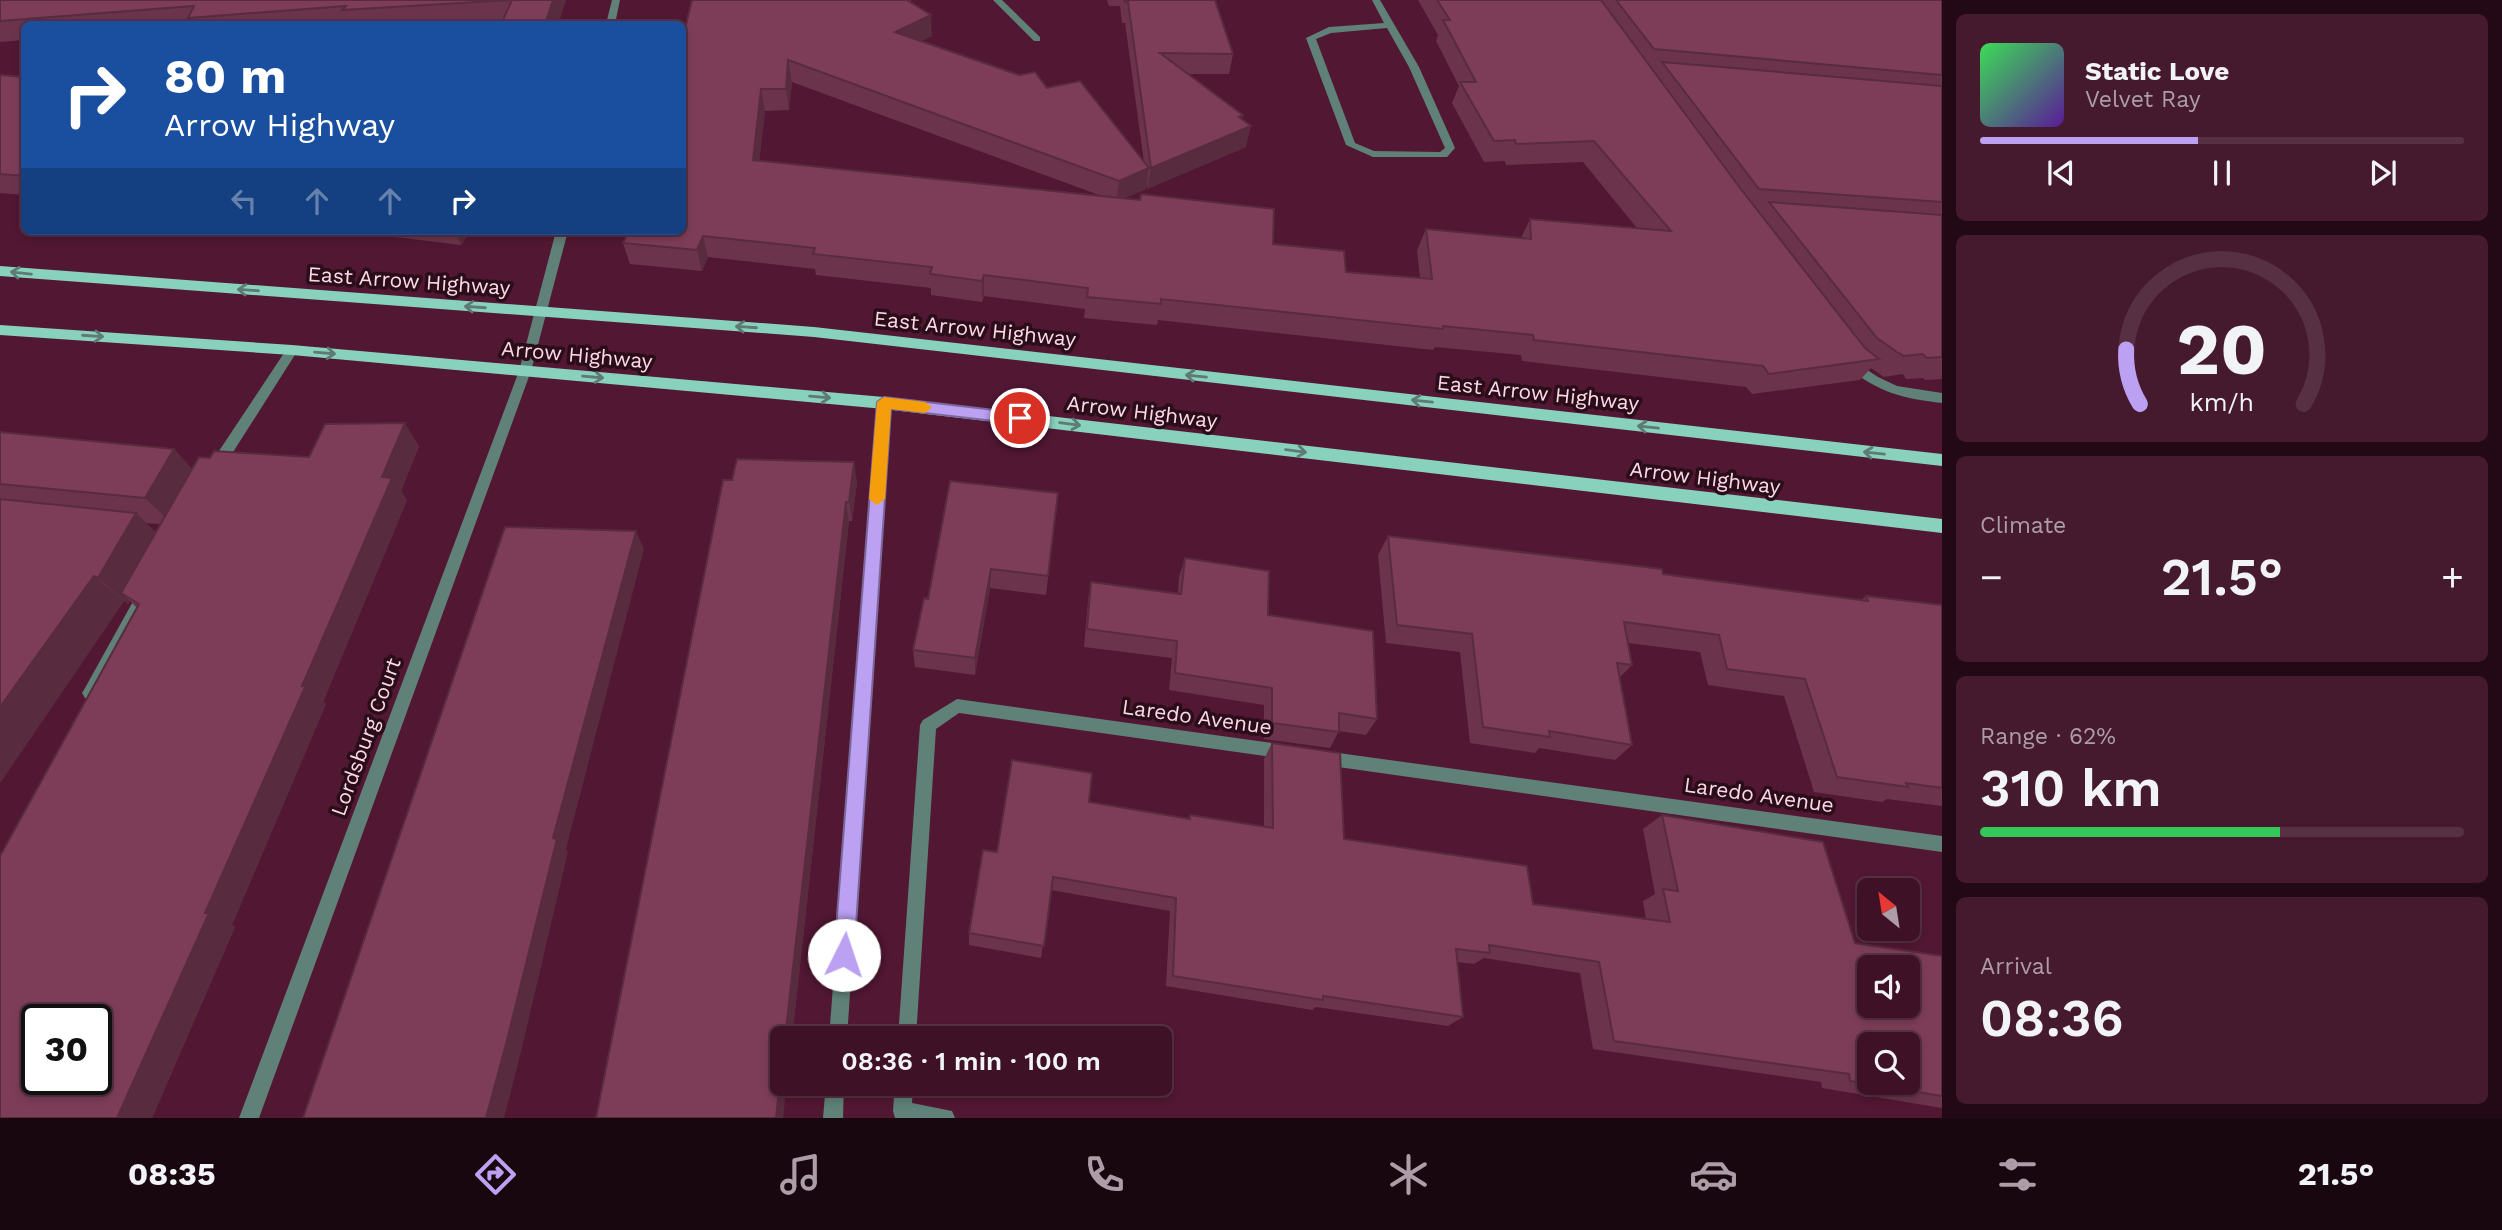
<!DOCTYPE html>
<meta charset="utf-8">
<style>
:root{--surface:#3e1126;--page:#451a2e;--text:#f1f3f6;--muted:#ad9da7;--line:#573143;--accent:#bca0f2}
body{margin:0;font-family:"Work Sans",sans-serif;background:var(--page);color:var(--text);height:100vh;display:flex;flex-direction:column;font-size:26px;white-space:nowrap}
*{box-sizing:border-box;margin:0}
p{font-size:23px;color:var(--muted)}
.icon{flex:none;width:38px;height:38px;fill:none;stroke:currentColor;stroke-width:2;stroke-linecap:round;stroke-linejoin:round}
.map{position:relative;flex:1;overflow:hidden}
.panel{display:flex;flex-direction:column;gap:14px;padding:14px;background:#220915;width:560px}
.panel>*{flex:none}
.hud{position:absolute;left:21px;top:21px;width:665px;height:214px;border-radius:10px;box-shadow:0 4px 10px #0003,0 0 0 2px var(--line);background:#1a4fa0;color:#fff;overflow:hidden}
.needle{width:46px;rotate:330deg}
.controls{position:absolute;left:1857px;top:878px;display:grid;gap:14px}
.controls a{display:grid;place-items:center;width:63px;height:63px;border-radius:10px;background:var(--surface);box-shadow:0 4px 10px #0003,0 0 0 2px var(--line);font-size:35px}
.speed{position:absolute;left:21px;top:1004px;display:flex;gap:14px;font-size:35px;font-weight:700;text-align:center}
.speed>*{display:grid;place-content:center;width:91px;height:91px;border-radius:50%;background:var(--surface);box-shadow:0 4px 10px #0003,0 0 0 2px var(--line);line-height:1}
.speed .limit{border:4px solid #111;border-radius:10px;background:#fff;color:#111}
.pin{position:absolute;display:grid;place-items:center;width:60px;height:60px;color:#fff;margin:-30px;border:4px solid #fff;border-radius:50%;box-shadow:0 2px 7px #0007}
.me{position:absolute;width:77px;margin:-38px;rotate:4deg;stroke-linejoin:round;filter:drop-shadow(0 0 5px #0008)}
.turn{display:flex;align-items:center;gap:24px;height:147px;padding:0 28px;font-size:32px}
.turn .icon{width:91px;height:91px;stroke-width:2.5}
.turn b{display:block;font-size:49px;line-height:60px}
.lanes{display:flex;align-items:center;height:66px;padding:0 28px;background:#0003;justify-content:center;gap:35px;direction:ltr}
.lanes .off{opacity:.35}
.big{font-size:52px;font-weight:600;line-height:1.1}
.panel .widget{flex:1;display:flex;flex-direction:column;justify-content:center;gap:10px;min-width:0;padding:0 24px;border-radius:10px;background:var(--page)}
.panel .dial{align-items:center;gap:0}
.dial svg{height:182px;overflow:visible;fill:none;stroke:var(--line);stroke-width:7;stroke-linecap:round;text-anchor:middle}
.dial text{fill:var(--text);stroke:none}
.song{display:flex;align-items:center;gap:21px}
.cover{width:84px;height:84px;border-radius:10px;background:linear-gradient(135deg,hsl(130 70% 55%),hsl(270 70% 35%))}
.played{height:7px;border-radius:4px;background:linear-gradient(90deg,var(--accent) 45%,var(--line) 45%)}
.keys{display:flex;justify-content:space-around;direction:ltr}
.heat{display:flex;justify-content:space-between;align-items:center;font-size:38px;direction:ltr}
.charge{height:10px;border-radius:5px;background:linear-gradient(90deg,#34c759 62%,var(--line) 0)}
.trip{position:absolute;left:770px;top:1026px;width:402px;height:70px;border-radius:10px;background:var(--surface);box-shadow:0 4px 10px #0003,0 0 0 2px var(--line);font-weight:600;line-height:70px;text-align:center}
.tabs{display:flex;height:112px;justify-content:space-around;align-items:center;background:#19070f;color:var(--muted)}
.tabs .icon{width:49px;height:49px}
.tabs .current{color:var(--accent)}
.tabs b{font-size:32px;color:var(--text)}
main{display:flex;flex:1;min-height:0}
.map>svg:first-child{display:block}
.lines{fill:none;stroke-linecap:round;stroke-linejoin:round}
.lane{fill:#5f8177;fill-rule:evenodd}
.street{fill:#5f8177;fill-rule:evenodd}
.primary{fill:#88d2bd;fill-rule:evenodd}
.wall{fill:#6c344c;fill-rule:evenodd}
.shaded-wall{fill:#582b3e}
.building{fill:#7d3d58;stroke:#582b3e;stroke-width:2;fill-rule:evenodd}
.oneway{stroke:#5d7a74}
.route{fill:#bca0f2;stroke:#7a689d;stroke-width:2}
.slow{fill:#f59e0b}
.labels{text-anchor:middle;stroke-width:7;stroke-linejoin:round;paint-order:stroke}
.street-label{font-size:21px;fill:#ffd8e6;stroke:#290e1a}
</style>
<main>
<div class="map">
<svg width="1942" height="1118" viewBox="0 0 1942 1118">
<rect width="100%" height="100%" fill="#521733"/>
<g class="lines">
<path class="lane" d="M1372,0h8l39,67 36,81 -8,9h-74l-27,-12 -40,-107 23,-11 55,-4zM1387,28l22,39 36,81 -5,4 -66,-1 -19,-8 -39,-104 15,-6z
M292,346l6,4 -77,121h-10l-2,-4 2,-4 77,-116z
M1852,360l26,17 19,9 45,7v10c-37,-4 -66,-11 -94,-36l-2,-3z
M146,585l5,2 2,4 -58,107 -5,2 -5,-2 -3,-5 3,-5 56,-101z"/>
<path class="street" d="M612,0h8l-5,24h-9z
M993,0h9l38,37v4h-6z
M556,231h12l-37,140 -272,747h-20l280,-747z
M884,398l6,5 -43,635h-18l49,-635z
M957,699l330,46 6,2 2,5 -2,5 -6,2 -328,-46 -23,16 -20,309h-18l22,-313 3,-5z
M1324,751l618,85v16l-618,-87 -6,-2 -2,-5 2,-5z
M826,1083h18l-1,35h-20z
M895,1083h18l-1,20 40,8 3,7h-60l-2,-7z"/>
<path class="primary" d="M0,266l814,61 1128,127v12l-1128,-129 -814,-61z
M0,325l292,20 592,52 1058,122v14l-1058,-124 -592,-54 -292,-20z"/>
</g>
<path class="wall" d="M0,0h566l-8,24h-57l2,-3 -64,3h-415v16l-24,2z
M692,0h219v3l21,33 -11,5 126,47 97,74 -19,-139h-3l-2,-17h-11l-2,-6h108l18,54 -4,20h-41l55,41 -1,4 4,28 -99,42v-6l-1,6 -21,9 148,46 73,28 74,6 -3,-28 9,-21 95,9 9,-19 107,9 -54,-66 -77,3 -1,-4 -21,1 -32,-59 7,-17 -23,-45 2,-6 -20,-35h524v379l-17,1 -2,-2 -17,1 -3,-5 -19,3 -13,-9 -11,12 -108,14 -6,-7 -224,-26 -1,-6 -86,-8 -2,3 -275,-30 -1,5 -73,-7 1,-9 -101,-13 -2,6 -51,-7v-7l-115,-13 -1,-6 -107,-12 -6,14 -72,-7 -7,-21 59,-12zM792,82l307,113 -340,-34 6,-50 24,-1z
M0,75l24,2v118l-24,-2z
M377,231h94l-10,14 -66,-8 -2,-4z
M0,432l174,17 18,20 18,-11 99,-1 110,-11 -18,45 6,9 -84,202 3,2 -94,221 3,2 -83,191 -15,-510 -7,-7 -2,3 -4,-3 -124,182zM145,523l15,1 -4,8z
M732,480l125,2 -5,39h-3l-57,517h-10z
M1058,493l-12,102 -56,-7 -15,87 -60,-8 -2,-17 15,-51z
M1388,536l473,64 5,-4 76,9v201l-55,-7 -5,3 -68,-10 -30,-96 -76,-11 -8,-33 -72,-9 4,22 -12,12 12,68 -17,15 -76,-12 -4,5 -65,-10 -10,-91 -74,-9 -8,-88z
M1185,558l83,57 109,104 -11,16 -27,-4 -9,17 -66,-9v-34l-95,-15 3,-32 -88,-11 4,-47 3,-18 87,12 1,-17z
M1272,743l72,96 189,65 113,15 -3,-18 12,-7 -12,-65 19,-14 193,128 87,13v152l-120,-20 -1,-6 -228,-33 -13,-76 -96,-15 -10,6 -17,-2 6,55 -15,9 -132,-19 -4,3 -146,-24 4,-75 -119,-21 -10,68 -72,-13v-12l28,-81 92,-50 99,17 2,-4 74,12v-68z"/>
<path class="shaded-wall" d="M553,0h13l-8,24h-13z
M931,15l1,21 -36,17 -1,-21z
M788,60l4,22 -3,28 -3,-21z
M761,89l4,22 -8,70 -4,-21z
M1243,115l-3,16 11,-5 -5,21 -99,42 4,-21z
M1149,168l-3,21 -30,13 3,-21z
M455,231h16l-10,14z
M703,236l5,21 -6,14 -5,-21z
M984,275v21l-2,6v-21z
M405,423l14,23 -18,45 6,9 -84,202 3,2 -94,221 3,2 -83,191h-35l185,-432 80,-209z
M174,449l25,28 -26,48 -28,-27z
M854,462l3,20 -5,39 -3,-19z
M846,502l3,19 -57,517h-7z
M136,513l28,27 -43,53 9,8 -2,3 -30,-26z
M636,531l8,18 -78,300 2,3 -47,200 -17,66h-18l67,-280z
M991,569l-1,19 -15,87v-17z
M94,576l30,25 -124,182v-76z
M782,1062v21h5l-4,35h-7z"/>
<path class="building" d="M0,0h512l-170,10 4,-4 -158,12 6,-12 -194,15z
M512,0h41l-8,24h-44z
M692,0h215l24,15 -36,17 124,43 16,-3 12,16 33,-7 69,87 -30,13 -331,-121 -2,29h-25l-8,71 387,40 1,-6 133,15 -1,35 71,7 2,21 86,7 -6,-50 105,10 -1,-20 141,12 -77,-90 -78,3 -1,-4 -21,1 -34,-59h16l-33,-62h7l-13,-20h164l139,188 125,160 14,11 -110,15 -6,-8 -229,-26 -1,-5 -90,-9v3l-282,-30v5l-74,-7 1,-9 -104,-13 -2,6 -52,-7 2,-7 -119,-13 2,-6 -112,-12 -6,14 -74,-7 6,-12h53v-190z
M1124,0h91l18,54 -73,-1 83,62 -4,2 12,9 -100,42 -23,-166h-3z
M1616,0h326v75l-288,-26z
M1662,62l280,24v116l-183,-13z
M0,75l24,2v99l-24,-2z
M1769,202l173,13v142l-15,1 -4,-4 -19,2 -7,-4 -20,-14z
M405,423l-23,54 10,1 -90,208 4,-1 -101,228h4l-92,205h-117v-262l139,-252 -18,-11 78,-136 11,1 4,-7 95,6 16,-33zM37,1020h59v60h-59z
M0,432l174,17 -29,49 -145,-14z
M737,459l117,3 -5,40h-3l-61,536h-3v24l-6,56h-180l127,-638h9z
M950,481l108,12 -10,83 -57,-7 -16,89 -62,-8 11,-52 4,1z
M0,499l136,14 -38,65 -4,-2 -94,131z
M505,527l131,4 -83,307 4,1 -51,205 -20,74h-183z
M1388,536l274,33 1,5 205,27 -2,-5 76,9v183l-36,-5 2,4 -71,-10 -32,-98 -78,-10 -8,-34 -95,-13 8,43 -15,-2 15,82 -83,-14 1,6 -67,-10 -11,-93 -75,-9z
M1185,558l84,13 -1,44 105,16 4,88 -38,-6v19l-67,-9v-35l-97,-15 2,-32 -90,-12 4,-47 90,12z
M1272,743l68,10 4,86 183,27 6,38 137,18 -7,-33 15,2 -16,-76 161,27 32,101 87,13v140l-92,-15 -1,-7 -235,-33 -15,-79 -110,-17 1,8 -34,-4 7,68 -140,-21v4l-150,-24 3,-78 -123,-21 -9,69 -75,-13 14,-83 14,2 15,-92 80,13 -3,29 101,17v-4l83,13zM1869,968h39v38h-39zM1869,1045h39v38h-39z"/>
<defs><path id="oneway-shaft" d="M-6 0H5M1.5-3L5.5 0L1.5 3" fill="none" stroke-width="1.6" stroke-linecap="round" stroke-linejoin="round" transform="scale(1.75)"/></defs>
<g class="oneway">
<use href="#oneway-shaft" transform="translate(21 273) rotate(-174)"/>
<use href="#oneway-shaft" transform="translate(248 290) rotate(-176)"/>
<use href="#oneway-shaft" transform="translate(475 307) rotate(-176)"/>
<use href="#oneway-shaft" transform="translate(746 327) rotate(-176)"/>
<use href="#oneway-shaft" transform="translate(93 336) rotate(4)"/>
<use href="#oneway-shaft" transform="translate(325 353) rotate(5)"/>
<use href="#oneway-shaft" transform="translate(1196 376) rotate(-174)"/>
<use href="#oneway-shaft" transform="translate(593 377) rotate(5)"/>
<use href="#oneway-shaft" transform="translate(820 397) rotate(5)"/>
<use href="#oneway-shaft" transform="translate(1422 401) rotate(-174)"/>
<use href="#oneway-shaft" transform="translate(1070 424) rotate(7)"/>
<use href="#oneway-shaft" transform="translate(1648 427) rotate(-174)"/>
<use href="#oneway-shaft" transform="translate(1296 451) rotate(7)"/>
<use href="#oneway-shaft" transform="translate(1874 453) rotate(-174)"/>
</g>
<path class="route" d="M884,397l136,16 7,5 -7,6 -129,-15 -37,546 -3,7 -7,3 -7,-3 -3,-7 43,-553z"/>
<path class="slow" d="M884,397l41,5 7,5 -7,6 -34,-4 -6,90 -8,6 -8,-6 8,-97z"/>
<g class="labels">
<g class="street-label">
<text transform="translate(409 281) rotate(4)" y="7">East Arrow Highway</text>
<text transform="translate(975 329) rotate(6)" y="7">East Arrow Highway</text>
<text transform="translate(577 355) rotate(5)" y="7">Arrow Highway</text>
<text transform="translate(1538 393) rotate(6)" y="7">East Arrow Highway</text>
<text transform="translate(1142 412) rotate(7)" y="7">Arrow Highway</text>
<text transform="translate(1705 478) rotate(7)" y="7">Arrow Highway</text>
<text transform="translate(1197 717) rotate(8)" y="7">Laredo Avenue</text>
<text transform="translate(366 737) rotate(-70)" y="7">Lordsburg Court</text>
<text transform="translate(1759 795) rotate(8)" y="7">Laredo Avenue</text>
</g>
</g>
</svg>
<div class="controls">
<a><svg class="needle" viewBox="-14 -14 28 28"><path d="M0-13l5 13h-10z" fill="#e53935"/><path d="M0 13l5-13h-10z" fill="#ad9da7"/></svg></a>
<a><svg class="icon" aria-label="sound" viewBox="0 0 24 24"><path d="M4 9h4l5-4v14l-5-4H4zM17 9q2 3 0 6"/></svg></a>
<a><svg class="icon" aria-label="search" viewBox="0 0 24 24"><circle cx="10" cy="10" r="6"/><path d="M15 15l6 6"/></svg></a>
</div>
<div class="speed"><div class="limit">30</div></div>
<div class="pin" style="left:1020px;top:418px;background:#d93025"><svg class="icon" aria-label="arrive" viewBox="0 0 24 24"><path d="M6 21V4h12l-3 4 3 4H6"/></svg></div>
<svg class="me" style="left:844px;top:955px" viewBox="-20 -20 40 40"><circle r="19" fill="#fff"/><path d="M0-13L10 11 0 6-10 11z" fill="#bca0f2"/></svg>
<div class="trip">08:36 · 1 min · 100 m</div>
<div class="hud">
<div class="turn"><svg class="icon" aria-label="right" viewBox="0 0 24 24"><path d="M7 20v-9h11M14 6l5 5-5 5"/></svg><div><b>80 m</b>Arrow Highway</div></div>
<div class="lanes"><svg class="icon off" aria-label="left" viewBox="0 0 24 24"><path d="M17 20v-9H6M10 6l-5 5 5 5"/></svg><svg class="icon off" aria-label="ahead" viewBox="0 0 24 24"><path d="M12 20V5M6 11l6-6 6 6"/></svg><svg class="icon off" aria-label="ahead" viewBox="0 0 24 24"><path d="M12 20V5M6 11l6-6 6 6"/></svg><svg class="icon" aria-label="right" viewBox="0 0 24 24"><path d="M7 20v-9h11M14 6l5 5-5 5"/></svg></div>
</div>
</div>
<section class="panel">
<div class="widget">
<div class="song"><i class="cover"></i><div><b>Static Love</b><p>Velvet Ray</p></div></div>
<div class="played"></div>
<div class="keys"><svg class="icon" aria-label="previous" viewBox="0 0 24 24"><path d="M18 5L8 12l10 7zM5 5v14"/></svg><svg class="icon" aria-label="pause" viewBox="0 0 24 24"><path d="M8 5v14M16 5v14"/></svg><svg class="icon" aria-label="next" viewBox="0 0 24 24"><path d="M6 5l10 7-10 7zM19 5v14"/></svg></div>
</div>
<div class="widget dial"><svg viewBox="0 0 100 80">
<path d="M14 69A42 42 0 1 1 86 69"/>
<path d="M14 69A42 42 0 0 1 8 45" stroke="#bca0f2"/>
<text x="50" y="56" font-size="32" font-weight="700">20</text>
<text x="50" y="72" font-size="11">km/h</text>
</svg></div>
<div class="widget"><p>Climate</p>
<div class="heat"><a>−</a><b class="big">21.5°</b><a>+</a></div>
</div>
<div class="widget"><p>Range · 62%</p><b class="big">310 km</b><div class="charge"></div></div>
<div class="widget"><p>Arrival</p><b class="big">08:36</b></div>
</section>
</main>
<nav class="tabs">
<b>08:35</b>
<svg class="icon current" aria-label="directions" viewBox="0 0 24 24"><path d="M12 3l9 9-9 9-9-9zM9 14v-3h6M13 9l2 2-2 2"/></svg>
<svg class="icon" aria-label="music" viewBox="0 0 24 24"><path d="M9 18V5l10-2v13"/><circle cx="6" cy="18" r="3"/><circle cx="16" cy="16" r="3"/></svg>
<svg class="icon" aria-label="phone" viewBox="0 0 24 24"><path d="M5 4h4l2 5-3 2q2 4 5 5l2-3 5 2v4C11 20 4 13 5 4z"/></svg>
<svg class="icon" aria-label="climate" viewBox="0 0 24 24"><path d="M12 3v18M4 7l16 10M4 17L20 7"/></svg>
<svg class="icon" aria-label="car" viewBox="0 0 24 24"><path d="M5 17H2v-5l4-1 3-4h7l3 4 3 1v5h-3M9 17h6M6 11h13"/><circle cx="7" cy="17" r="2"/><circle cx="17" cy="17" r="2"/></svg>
<svg class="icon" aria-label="filters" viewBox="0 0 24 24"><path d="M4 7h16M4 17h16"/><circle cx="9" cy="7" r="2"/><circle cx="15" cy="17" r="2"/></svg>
<b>21.5°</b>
</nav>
